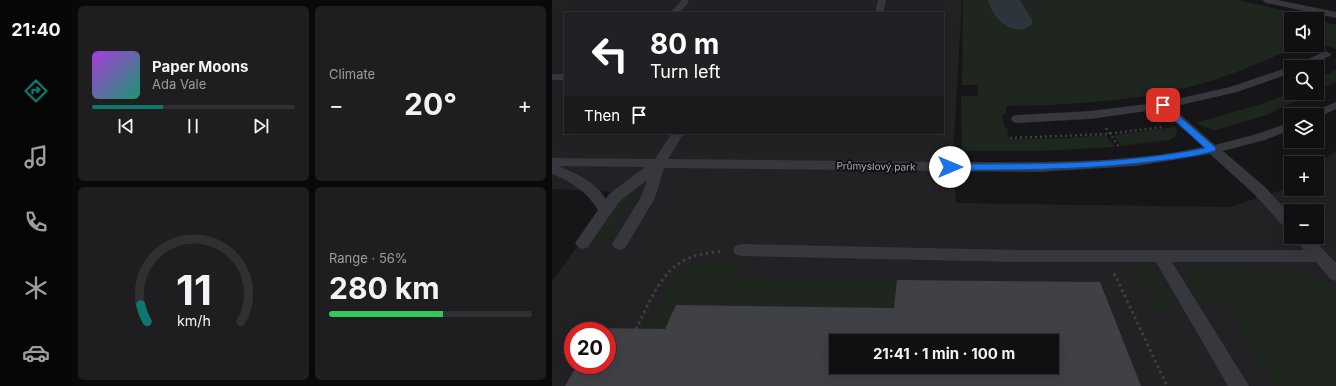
<!DOCTYPE html>
<meta charset="utf-8">
<style>
:root{--surface:#101012;--page:#1e1e20;--text:#f1f3f6;--muted:#9c9d9f;--line:#303032;--accent:#0f766e}
body{margin:0;font-family:Inter,sans-serif;background:var(--page);color:var(--text);height:100vh;display:flex;flex-direction:column;font-size:15px;white-space:nowrap}
*{box-sizing:border-box;margin:0}
p{font-size:13px;color:var(--muted)}
.icon{flex:none;width:22px;height:22px;fill:none;stroke:currentColor;stroke-width:2;stroke-linecap:round;stroke-linejoin:round}
.map{position:relative;flex:1;overflow:hidden}
.sheet{display:flex;flex-direction:column;gap:6px;padding:6px;background:#09090a;width:480px}
.sheet>*{flex:none}
.banner{position:absolute;left:12px;top:12px;width:380px;height:122px;border-radius:0px;box-shadow:0 4px 16px #0002,0 0 0 1px var(--line);background:#202124;color:#fff;overflow:hidden}
.fabs{position:absolute;left:732px;top:12px;display:grid;gap:8px}
.fabs a{display:grid;place-items:center;width:40px;height:40px;border-radius:0px;background:var(--surface);box-shadow:0 4px 16px #0002,0 0 0 1px var(--line);font-size:20px}
.speed{position:absolute;left:12px;top:322px;display:flex;gap:8px;font-size:20px;font-weight:700;text-align:center}
.speed>*{display:grid;place-content:center;width:52px;height:52px;border-radius:50%;background:var(--surface);box-shadow:0 4px 16px #0002,0 0 0 1px var(--line);line-height:1}
.speed .limit{border:6px solid #d22;background:#fff;color:#111}
.pin{position:absolute;display:grid;place-items:center;width:34px;height:34px;color:#fff;margin:-17px;border-radius:8px;box-shadow:0 2px 6px #0006}
.me{position:absolute;width:44px;margin:-22px;rotate:90deg;stroke-linejoin:round;filter:drop-shadow(0 0 3px #0008)}
.turn{display:flex;align-items:center;gap:14px;height:84px;padding:0 20px;font-size:18px}
.turn .icon{width:52px;height:52px;stroke-width:2.5}
.turn b{display:block;font-size:28px;line-height:34px}
.then{display:flex;align-items:center;height:38px;padding:0 20px;background:#0003;gap:8px;font-size:15px}
.big{font-size:30px;font-weight:700;line-height:1.1}
.sheet .card{flex:1;display:flex;flex-direction:column;justify-content:center;gap:6px;min-width:0;padding:0 14px;border-radius:6px;background:var(--page)}
.sheet .dial{align-items:center;gap:0}
.dial svg{height:104px;overflow:visible;fill:none;stroke:var(--line);stroke-width:7;stroke-linecap:round;text-anchor:middle}
.dial text{fill:var(--text);stroke:none}
.song{display:flex;align-items:center;gap:12px}
.cover{width:48px;height:48px;border-radius:6px;background:linear-gradient(135deg,hsl(280 70% 55%),hsl(160 70% 35%))}
.played{height:4px;border-radius:2px;background:linear-gradient(90deg,var(--accent) 35%,var(--line) 35%)}
.keys{display:flex;justify-content:space-around;direction:ltr}
.heat{display:flex;justify-content:space-between;align-items:center;font-size:22px;direction:ltr}
.charge{height:6px;border-radius:3px;background:linear-gradient(90deg,#34c759 56%,var(--line) 0)}
.sheet .tiles{flex:1;display:grid;gap:6px;grid-template-columns:repeat(2,1fr)}
.trip{position:absolute;left:277px;top:334px;width:230px;height:40px;border-radius:0px;background:var(--surface);box-shadow:0 4px 16px #0002,0 0 0 1px var(--line);font-weight:700;line-height:40px;text-align:center}
main{display:flex;flex:1;min-height:0}
.dock{display:flex;flex-direction:column;width:72px;justify-content:space-around;align-items:center;background:#060607;color:var(--muted)}
.dock .icon{width:28px;height:28px}
.dock .on{color:var(--accent)}
.dock b{font-size:18px;color:var(--text)}
.map>svg:first-child{display:block}
.built{fill:#222225;fill-rule:evenodd}
.green{fill:#1e261f}
.water{fill:#2c353c}
.building{fill:#404145;fill-rule:evenodd}
.lines{fill:none;stroke-linecap:round;stroke-linejoin:round}
.path-far1{stroke:#3d3f44;stroke-width:2.5;stroke-dasharray:2 3;stroke-linecap:butt}
.path{stroke:#3d3f44;stroke-width:3;stroke-dasharray:2.5 3.5;stroke-linecap:butt}
.lane{fill:#37383d;fill-rule:evenodd}
.route{fill:#1a73e8;stroke:#114b97}
.labels{text-anchor:middle;stroke-width:4;stroke-linejoin:round;paint-order:stroke}
.street-label{font-size:10px;fill:#a8adb8;stroke:#111113}
</style>
<main>
<nav class="dock">
<b>21:40</b>
<svg class="icon on" aria-label="directions" viewBox="0 0 24 24"><path d="M12 3l9 9-9 9-9-9zM9 14v-3h6M13 9l2 2-2 2"/></svg>
<svg class="icon" aria-label="music" viewBox="0 0 24 24"><path d="M9 18V5l10-2v13"/><circle cx="6" cy="18" r="3"/><circle cx="16" cy="16" r="3"/></svg>
<svg class="icon" aria-label="phone" viewBox="0 0 24 24"><path d="M5 4h4l2 5-3 2q2 4 5 5l2-3 5 2v4C11 20 4 13 5 4z"/></svg>
<svg class="icon" aria-label="climate" viewBox="0 0 24 24"><path d="M12 3v18M4 7l16 10M4 17L20 7"/></svg>
<svg class="icon" aria-label="car" viewBox="0 0 24 24"><path d="M5 17H2v-5l4-1 3-4h7l3 4 3 1v5h-3M9 17h6M6 11h13"/><circle cx="7" cy="17" r="2"/><circle cx="17" cy="17" r="2"/></svg>
</nav>
<section class="sheet">
<div class="tiles">
<div class="card">
<div class="song"><i class="cover"></i><div><b>Paper Moons</b><p>Ada Vale</p></div></div>
<div class="played"></div>
<div class="keys"><svg class="icon" aria-label="previous" viewBox="0 0 24 24"><path d="M18 5L8 12l10 7zM5 5v14"/></svg><svg class="icon" aria-label="pause" viewBox="0 0 24 24"><path d="M8 5v14M16 5v14"/></svg><svg class="icon" aria-label="next" viewBox="0 0 24 24"><path d="M6 5l10 7-10 7zM19 5v14"/></svg></div>
</div>
<div class="card"><p>Climate</p>
<div class="heat"><a>−</a><b class="big">20°</b><a>+</a></div>
</div>
<div class="card dial"><svg viewBox="0 0 100 80">
<path d="M14 69A42 42 0 1 1 86 69"/>
<path d="M14 69A42 42 0 0 1 9 56" stroke="#0f766e"/>
<text x="50" y="56" font-size="32" font-weight="700">11</text>
<text x="50" y="72" font-size="11">km/h</text>
</svg></div>
<div class="card"><p>Range · 56%</p><b class="big">280 km</b><div class="charge"></div></div>
</div>
</section>
<div class="map">
<svg width="784" height="386" viewBox="0 0 784 386">
<rect width="100%" height="100%" fill="#161618"/>
<path class="built" d="M0,0h410l-8,141 2,62 274,4 61,-20v2h26v-26l19,-12v235h-784v-104l63,-90 -63,-3zM13,13h378v120h-378zM739,211h26v26h-26zM21,331h34v34h-34zM284,341h216v26h-216z"/>
<path class="green" d="M411,0h275l66,15 32,10v24l-19,-7v-23h-26v26h9c-29,13 -59,27 -90,36 -66,20 -135,24 -204,25v8l-4,1 2,11 3,2 2,11 57,-1 40,-3 9,12 -75,4h-78l-1,-55h17v-11h-16z
M784,70v12l-19,9v-12z
M739,92l22,1 -47,22 -46,14 -6,1 -19,-7 73,-21z
M623,127l2,3 -1,6 -7,4 -48,6 -7,-11z
M77,191h8l1,2 -32,50h-14l33,-50z
M158,261h28l-6,16 165,3 -3,28 -218,-3 -11,24h-18c16,-34 23,-59 63,-68z
M580,265c7,0 13,0 19,3 10,6 20,30 26,40l-20,4z
M634,268l108,2 16,3 14,7 12,15v91h-60l-55,-84 -20,3 -15,-26z"/>
<path class="water" d="M436,0h32l12,20v4c-18,16 -40,-6 -44,-24z"/>
<path class="building" d="M345,280l203,2 41,104h-576l12,-21h30v-34h-10l1,-3 67,1 11,-24 218,3zM284,341h216v26h-216z"/>
<g class="lines">
<path class="path-far1" d="M554,128l13,19
M458,138l96,-4 57,-7"/>
<path class="path" d="M561,275h2l52,111
M84,329c12,-23 23,-55 47,-68 12,-7 26,-8 39,-10"/>
<path class="lane" d="M130,0h5l2,2 -10,11h-9z
M326,0h8l-3,13h-8z
M710,0h16l58,12v6l-70,-15z
M774,51l5,3 -1,2 -25,11h-14v6l-54,19 -65,15 43,38 42,-11 34,-12v8l-26,10 -42,11 42,36 26,28v16l-5,-2 -31,-34 -45,-41 -74,12 -96,6 -376,-4 -9,30 -30,50 -5,2 -5,-2 -3,-4 29,-47 6,-17 -28,22 -31,45 -5,2 -5,-2 -3,-4 23,-33c-12,-19 -26,-28 -46,-36v-16l103,1 17,-26h12l-16,26c93,1 186,2 278,3 86,0 173,3 257,-15l-42,-38 -71,10 -73,4 -4,-1 -2,-3 2,-3 4,-1 73,-4 73,-9 67,-15 62,-21zM6,166l87,1 -36,27 -3,5c-12,-18 -28,-25 -48,-33z
M0,74h13v6h-13z
M784,102v7l-19,9v-3h-7l2,-3z
M742,237h17l25,26v18l-6,-2 -14,-17h-144l77,124h-21l-72,-124h-136l-279,-6 -6,-2 -2,-4 2,-4 6,-2 279,6h284z"/>
</g>
<path class="route" d="M611,103l2,1 50,43 1,2 -1,2c-25,7 -50,9 -75,12 -64,7 -126,7 -190,7l-4,-3 4,-3c86,0 171,1 255,-16l-45,-41v-3z"/>
<g class="labels">
<g class="street-label">
<text transform="translate(324 166) rotate(1)" y="4">Průmyslový park</text>
</g>
</g>
</svg>
<div class="fabs">
<a><svg class="icon" aria-label="sound" viewBox="0 0 24 24"><path d="M4 9h4l5-4v14l-5-4H4zM17 9q2 3 0 6"/></svg></a>
<a><svg class="icon" aria-label="search" viewBox="0 0 24 24"><circle cx="10" cy="10" r="6"/><path d="M15 15l6 6"/></svg></a>
<a><svg class="icon" aria-label="layers" viewBox="0 0 24 24"><path d="M12 4l9 5-9 5-9-5zM3 14l9 5 9-5"/></svg></a>
<a>+</a>
<a>−</a>
</div>
<div class="speed"><div class="limit">20</div></div>
<div class="pin" style="left:611px;top:105px;background:#d93025"><svg class="icon" aria-label="arrive" viewBox="0 0 24 24"><path d="M6 21V4h12l-3 4 3 4H6"/></svg></div>
<svg class="me" style="left:398px;top:167px" viewBox="-20 -20 40 40"><circle r="19" fill="#fff"/><path d="M0-13L10 11 0 6-10 11z" fill="#1a73e8"/></svg>
<div class="trip">21:41 · 1 min · 100 m</div>
<div class="banner">
<div class="turn"><svg class="icon" aria-label="left" viewBox="0 0 24 24"><path d="M17 20v-9H6M10 6l-5 5 5 5"/></svg><div><b>80 m</b>Turn left</div></div>
<div class="then">Then<svg class="icon" aria-label="arrive" viewBox="0 0 24 24"><path d="M6 21V4h12l-3 4 3 4H6"/></svg></div>
</div>
</div>
</main>
